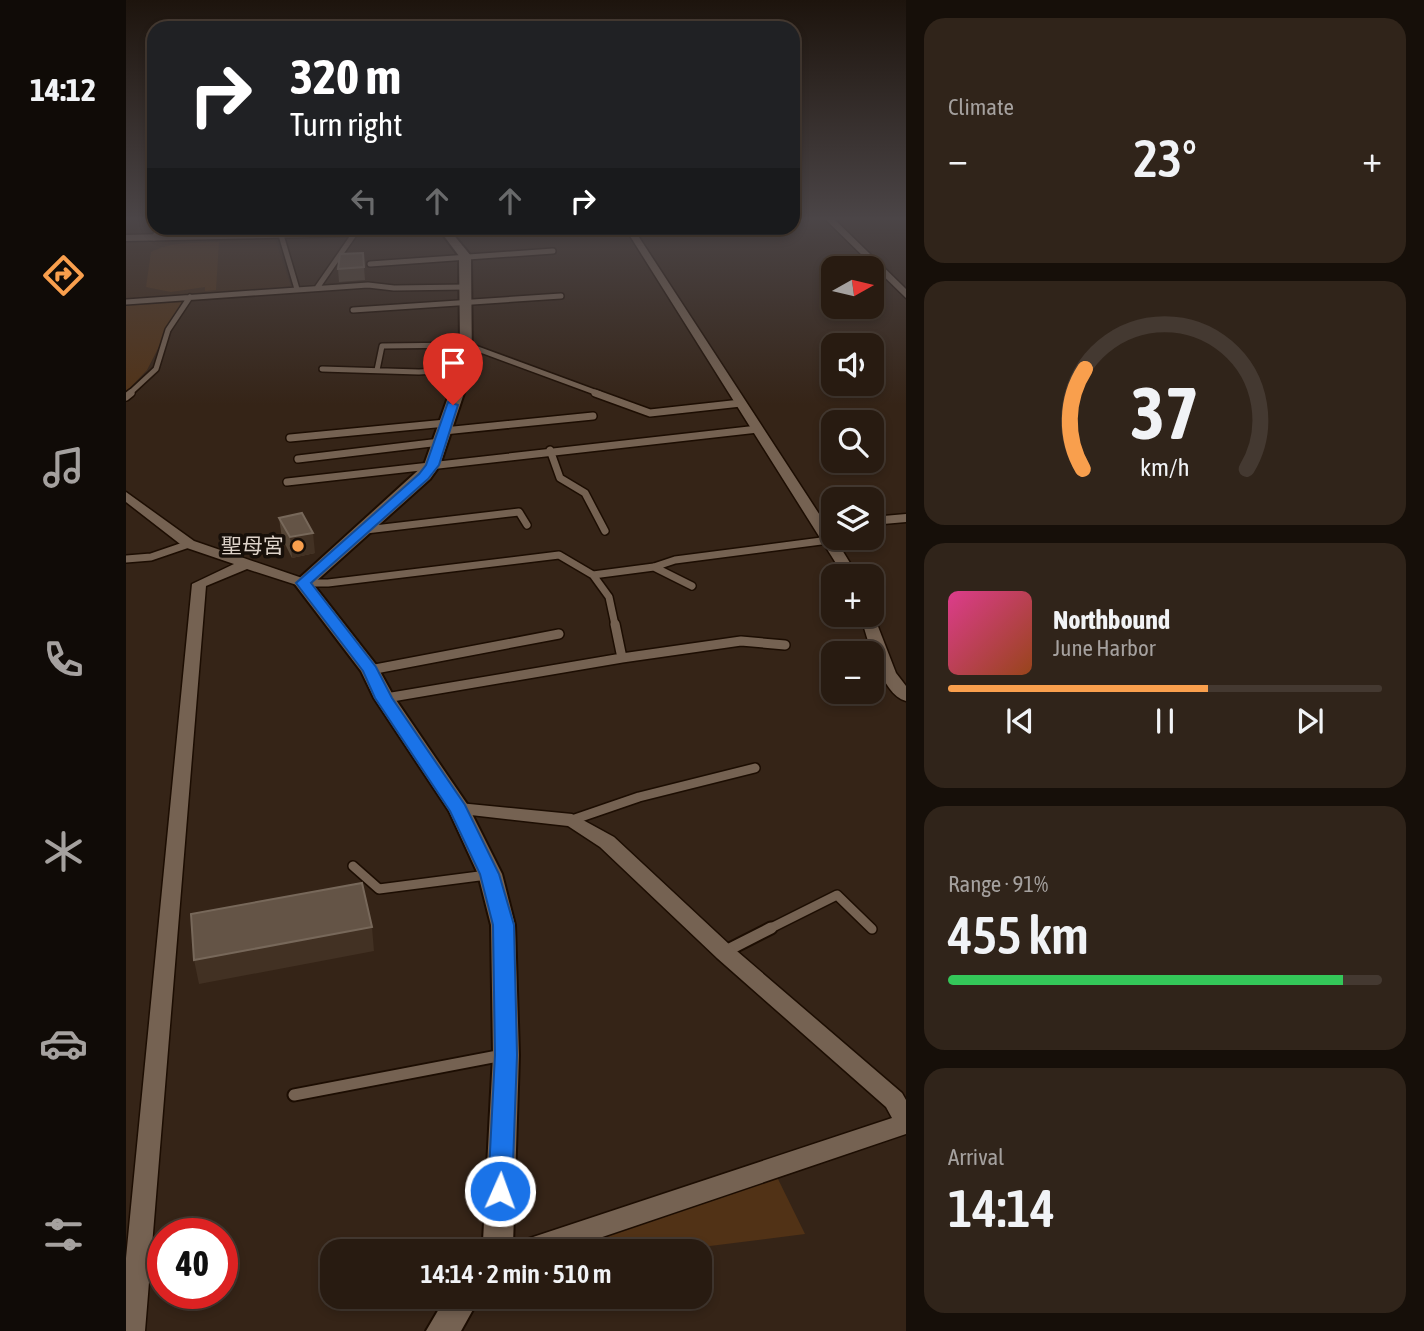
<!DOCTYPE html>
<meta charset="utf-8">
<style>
:root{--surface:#281b11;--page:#30241a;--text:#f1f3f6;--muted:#a5a19f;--line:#443931;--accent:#f99f4d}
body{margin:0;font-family:"Asap Condensed","Noto Sans TC",sans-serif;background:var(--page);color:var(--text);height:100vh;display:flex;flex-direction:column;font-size:26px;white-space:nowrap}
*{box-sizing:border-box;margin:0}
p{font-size:23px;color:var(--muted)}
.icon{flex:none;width:38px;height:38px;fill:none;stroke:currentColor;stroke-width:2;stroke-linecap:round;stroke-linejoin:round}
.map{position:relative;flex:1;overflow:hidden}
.details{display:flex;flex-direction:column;gap:18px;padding:18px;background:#160f09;width:518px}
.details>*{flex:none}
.banner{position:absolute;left:21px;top:21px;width:653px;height:214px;border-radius:21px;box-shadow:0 4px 10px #0003,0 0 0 2px var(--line);background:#202124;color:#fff;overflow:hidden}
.needle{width:46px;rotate:82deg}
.controls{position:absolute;left:695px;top:256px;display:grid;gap:14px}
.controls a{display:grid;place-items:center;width:63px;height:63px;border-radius:14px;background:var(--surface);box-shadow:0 4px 10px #0003,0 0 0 2px var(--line);font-size:35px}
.speed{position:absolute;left:21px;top:1218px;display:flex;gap:14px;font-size:35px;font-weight:700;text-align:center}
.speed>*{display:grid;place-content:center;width:91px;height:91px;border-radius:50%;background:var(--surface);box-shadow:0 4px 10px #0003,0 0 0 2px var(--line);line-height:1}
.speed .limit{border:10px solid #d22;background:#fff;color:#111}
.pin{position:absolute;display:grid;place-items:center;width:60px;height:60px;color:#fff;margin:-72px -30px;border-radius:50% 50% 50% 0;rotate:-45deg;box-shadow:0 0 7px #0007}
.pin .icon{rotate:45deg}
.me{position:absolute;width:77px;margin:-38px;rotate:2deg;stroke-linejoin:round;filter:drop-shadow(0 0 5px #0008)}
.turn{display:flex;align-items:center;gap:24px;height:147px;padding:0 28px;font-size:32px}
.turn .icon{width:91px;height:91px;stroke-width:2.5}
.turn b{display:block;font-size:49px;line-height:60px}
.lanes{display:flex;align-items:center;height:66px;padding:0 28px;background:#0003;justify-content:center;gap:35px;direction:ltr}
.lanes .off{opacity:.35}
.big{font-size:52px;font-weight:600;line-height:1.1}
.details .tile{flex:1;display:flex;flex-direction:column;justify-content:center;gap:10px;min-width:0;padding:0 24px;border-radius:21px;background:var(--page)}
.details .dial{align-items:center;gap:0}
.dial svg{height:182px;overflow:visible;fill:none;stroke:var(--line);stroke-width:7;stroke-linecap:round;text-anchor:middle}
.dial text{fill:var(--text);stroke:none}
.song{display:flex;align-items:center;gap:21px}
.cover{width:84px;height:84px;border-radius:10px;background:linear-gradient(135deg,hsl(330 70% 55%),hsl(20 70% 35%))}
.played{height:7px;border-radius:4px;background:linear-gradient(90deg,var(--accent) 60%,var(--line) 60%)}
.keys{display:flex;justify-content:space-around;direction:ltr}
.heat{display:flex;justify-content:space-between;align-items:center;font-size:38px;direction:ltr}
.charge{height:10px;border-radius:5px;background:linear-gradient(90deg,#34c759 91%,var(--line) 0)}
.trip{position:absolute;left:194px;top:1239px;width:392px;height:70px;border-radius:21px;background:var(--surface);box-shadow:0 4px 10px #0003,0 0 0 2px var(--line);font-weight:600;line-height:70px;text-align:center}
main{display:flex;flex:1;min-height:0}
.dock{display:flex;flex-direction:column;width:126px;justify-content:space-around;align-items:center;background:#100b07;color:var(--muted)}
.dock .icon{width:49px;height:49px}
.dock .current{color:var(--accent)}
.dock b{font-size:32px;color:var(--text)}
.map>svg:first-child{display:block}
.built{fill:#3e2816}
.green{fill:#513216}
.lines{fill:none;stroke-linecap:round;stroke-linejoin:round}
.service-far3-casing{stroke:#1c0d02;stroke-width:8}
.service-far2-casing{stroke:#1c0d02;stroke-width:10}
.service-far1-casing{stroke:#1c0d02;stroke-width:12}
.service-casing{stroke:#1c0d02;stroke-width:15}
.minor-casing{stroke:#1c0d02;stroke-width:3}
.tertiary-casing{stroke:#1c0d02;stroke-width:4}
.service-far3{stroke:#756252;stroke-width:5}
.service-far2{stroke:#756252;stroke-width:7}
.service-far1{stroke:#756252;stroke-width:9}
.service{stroke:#756252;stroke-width:11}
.minor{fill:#756252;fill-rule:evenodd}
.tertiary{fill:#756252;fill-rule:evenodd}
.wall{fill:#554536}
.shaded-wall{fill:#423123}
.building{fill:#645446;stroke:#77685a;stroke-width:2}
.route{fill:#1a73e8;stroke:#114b97;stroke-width:2}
.poi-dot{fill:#f99f4d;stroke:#170f09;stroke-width:2.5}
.labels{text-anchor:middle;stroke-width:7;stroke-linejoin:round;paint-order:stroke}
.poi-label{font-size:21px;fill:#ddd2c9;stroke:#170f09;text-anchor:end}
</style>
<main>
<nav class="dock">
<b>14:12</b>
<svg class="icon current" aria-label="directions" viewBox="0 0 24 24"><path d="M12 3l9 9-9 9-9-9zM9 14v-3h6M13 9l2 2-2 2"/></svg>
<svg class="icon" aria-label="music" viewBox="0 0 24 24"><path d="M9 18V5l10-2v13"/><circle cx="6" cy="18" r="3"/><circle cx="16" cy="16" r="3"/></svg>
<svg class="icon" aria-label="phone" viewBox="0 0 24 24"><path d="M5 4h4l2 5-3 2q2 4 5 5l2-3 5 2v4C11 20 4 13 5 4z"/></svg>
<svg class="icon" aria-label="climate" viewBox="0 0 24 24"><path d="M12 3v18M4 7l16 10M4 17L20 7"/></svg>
<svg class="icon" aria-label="car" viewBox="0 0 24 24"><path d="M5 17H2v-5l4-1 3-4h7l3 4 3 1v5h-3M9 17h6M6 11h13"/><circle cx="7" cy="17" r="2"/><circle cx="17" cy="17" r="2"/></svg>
<svg class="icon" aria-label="filters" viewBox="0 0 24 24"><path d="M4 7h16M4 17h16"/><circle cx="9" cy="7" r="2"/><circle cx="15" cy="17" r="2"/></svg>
</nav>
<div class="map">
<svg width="780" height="1331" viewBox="0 0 780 1331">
<rect width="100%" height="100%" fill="#352417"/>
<path class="built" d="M149,239l17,50 -166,12v-60z"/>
<path class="green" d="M93,242l-3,48 -11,1v-4l-34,5 -25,-5 5,-35c22,-11 47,-9 68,-10z
M57,300l-36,70 -21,22v-87z
M651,1177l28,57 -135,17h-113z"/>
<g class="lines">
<g class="service-far3-casing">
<path id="service-far3" d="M155,235l16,54
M28,238l5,-10
M244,264l183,-13
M191,288l38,-55v-5
M0,302l242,-17 26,3 72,-1
M227,310l208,-14
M196,369l97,3 46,-3
M251,370l5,-24 85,-1 133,49
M3,394l27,-25 12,-39 22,-33"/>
</g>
<g class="service-far2-casing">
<path id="service-far2" d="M469,393l55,20 91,-10
M0,397l5,-4
M318,431l149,-15
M164,438l156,-15
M424,450l10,28 25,15 20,38
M172,459l142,-17
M161,482l471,-53
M240,530l153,-18 8,13
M0,559l25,-2 38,-13
M528,567l38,19
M180,583h22l231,-28 34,20
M489,625l-6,-28 -16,-22 61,-8 21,-7 154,-20"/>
</g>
<g class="service-far1-casing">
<path id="service-far1" d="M496,658l119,-17 44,4
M244,670l189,-36
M260,698l236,-40 -7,-34
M446,820l67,-23 116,-29
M227,866l26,23 108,-14
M641,930l70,-35 35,34"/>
</g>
<g class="service-casing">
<path id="service" d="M598,952l47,-24
M168,1095l209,-40"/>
</g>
<g class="minor-casing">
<path id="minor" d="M698,218h9l73,71v9z
M277,228h40l-4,3 -84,5 -229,5v-6z
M499,228h8l190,292 10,-1v8h-5l30,49h-14z
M0,492l68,49 114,39 2,3 -7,4 -56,-18 -41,17 -61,745h-19v-73l66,-674 42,-20 -50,-17 -58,-45z
M780,514v8l-34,3v-8z
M746,611l24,62 10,13v15c-25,-6 -39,-64 -46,-87h12z
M333,803l113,11 42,23 117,109 171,147 4,7v34l-345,117h-46l3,-8 9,-4 365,-121 -6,-11 -169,-149 -117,-111 -32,-21 -115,-13 -3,-4 3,-4z"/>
</g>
<g class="tertiary-casing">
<path id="tertiary" d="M312,228h10l23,28 1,113 -32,96 -10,14 -117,105 64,82 17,31 73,107 35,70 13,51 4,130 -6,190 -3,6h-31l4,-10 10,-186 -2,-130 -13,-51 -29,-63 -75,-113 -13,-27 -67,-88 130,-118 34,-96 2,-24 -1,-89z
M320,1297h34l-19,34h-35z"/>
</g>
<use href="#service-far3" class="service-far3"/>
<use href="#service-far2" class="service-far2"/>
<use href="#service-far1" class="service-far1"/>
<use href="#service" class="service"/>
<use href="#minor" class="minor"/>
<use href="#tertiary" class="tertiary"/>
</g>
<path class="wall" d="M237,253l2,27 -26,2 -1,-13z
M153,518l36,35 -23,5 -10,-20z"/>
<path class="shaded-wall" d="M187,533l2,20 -23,5 -2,-21z
M246,927l2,24 -175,33 -5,-24z"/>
<path class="building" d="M237,253l1,14 -26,2 2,-15z
M176,513l11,20 -23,4 -11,-19z
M236,883l10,44 -178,33 -3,-46z"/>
<linearGradient id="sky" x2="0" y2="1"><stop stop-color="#1d140d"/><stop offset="0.54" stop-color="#4b4547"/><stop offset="1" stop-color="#4b4547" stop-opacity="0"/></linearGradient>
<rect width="780" height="405" fill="url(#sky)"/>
<path class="route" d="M322,402l10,3 -19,60 -11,14 -117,104 65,84 16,31 73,107 34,69 15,51 3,130 -5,136 -3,8 -9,3 -8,-3 -4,-8 7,-136 -2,-130 -13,-51 -30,-63 -75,-113 -12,-27 -67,-88 123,-109 7,-9z"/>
<circle class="poi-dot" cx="172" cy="546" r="7"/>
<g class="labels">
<g class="poi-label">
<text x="158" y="553">聖母宮</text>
</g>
</g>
</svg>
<div class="controls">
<a><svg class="needle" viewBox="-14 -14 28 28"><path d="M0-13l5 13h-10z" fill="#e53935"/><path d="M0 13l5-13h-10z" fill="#a5a19f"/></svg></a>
<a><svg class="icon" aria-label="sound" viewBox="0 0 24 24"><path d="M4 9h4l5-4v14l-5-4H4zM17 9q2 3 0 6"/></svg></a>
<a><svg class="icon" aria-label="search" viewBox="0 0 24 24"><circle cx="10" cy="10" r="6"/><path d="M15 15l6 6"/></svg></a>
<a><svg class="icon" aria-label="layers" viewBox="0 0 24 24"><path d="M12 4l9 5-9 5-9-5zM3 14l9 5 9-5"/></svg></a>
<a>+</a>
<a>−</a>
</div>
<div class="speed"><div class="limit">40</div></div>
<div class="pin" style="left:327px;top:405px;background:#d93025"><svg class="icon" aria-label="arrive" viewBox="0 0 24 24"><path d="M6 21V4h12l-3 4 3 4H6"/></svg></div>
<svg class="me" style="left:374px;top:1191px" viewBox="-20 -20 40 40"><circle r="17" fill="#1a73e8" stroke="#fff" stroke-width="3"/><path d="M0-11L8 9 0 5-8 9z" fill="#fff"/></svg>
<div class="trip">14:14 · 2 min · 510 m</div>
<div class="banner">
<div class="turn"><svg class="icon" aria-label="right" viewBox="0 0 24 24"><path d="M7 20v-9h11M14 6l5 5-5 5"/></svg><div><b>320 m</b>Turn right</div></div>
<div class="lanes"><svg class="icon off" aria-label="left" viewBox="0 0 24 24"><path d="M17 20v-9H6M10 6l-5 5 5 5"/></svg><svg class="icon off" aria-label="ahead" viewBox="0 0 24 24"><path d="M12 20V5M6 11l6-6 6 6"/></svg><svg class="icon off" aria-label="ahead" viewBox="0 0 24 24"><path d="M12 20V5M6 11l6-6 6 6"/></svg><svg class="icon" aria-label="right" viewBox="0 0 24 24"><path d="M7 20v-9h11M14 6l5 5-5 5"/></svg></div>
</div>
</div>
<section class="details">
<div class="tile"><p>Climate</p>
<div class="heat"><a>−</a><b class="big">23°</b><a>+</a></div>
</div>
<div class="tile dial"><svg viewBox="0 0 100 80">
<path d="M14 69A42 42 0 1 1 86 69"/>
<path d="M14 69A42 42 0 0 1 15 25" stroke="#f99f4d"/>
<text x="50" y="56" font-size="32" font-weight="700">37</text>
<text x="50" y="72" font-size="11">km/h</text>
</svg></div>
<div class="tile">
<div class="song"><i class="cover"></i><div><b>Northbound</b><p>June Harbor</p></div></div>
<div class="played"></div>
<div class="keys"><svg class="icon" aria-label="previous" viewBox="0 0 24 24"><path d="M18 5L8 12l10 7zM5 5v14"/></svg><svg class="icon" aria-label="pause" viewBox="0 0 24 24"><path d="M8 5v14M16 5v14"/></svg><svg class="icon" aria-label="next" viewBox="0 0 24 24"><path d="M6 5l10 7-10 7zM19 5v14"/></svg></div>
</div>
<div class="tile"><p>Range · 91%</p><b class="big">455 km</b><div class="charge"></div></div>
<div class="tile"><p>Arrival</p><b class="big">14:14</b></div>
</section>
</main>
